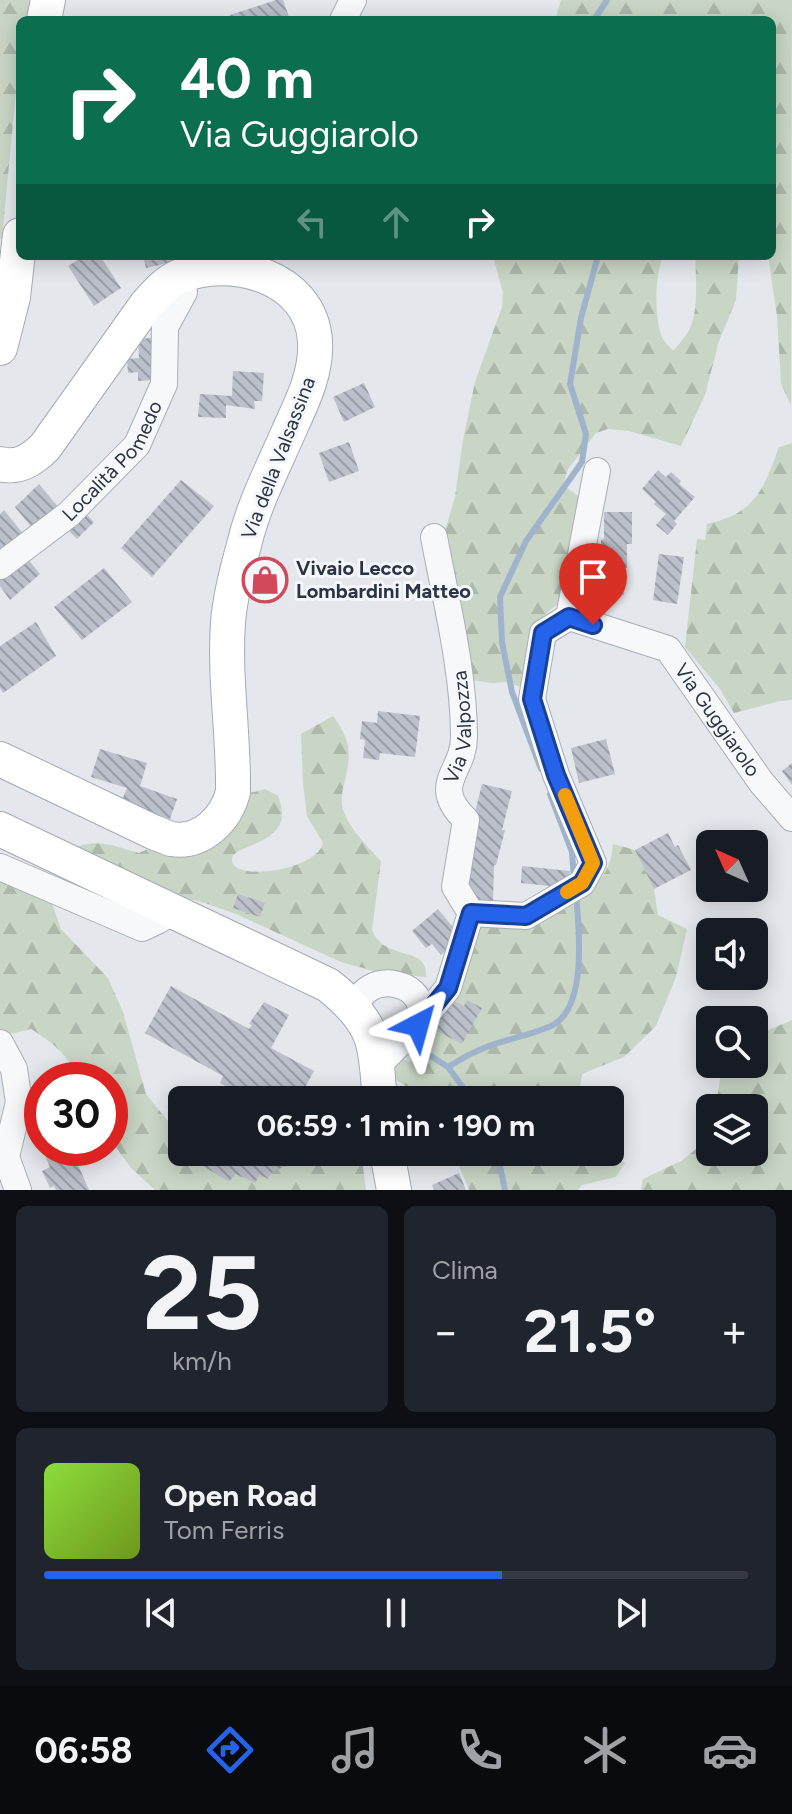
<!DOCTYPE html>
<html lang="it">
<meta charset="utf-8">
<style>
:root{--surface:#171b24;--page:#20242c;--text:#f1f3f6;--muted:#9ea1a6;--line:#363941;--accent:#2563eb}
body{margin:0;font-family:Figtree,sans-serif;background:var(--page);color:var(--text);height:100vh;display:flex;flex-direction:column;font-size:30px;white-space:nowrap}
*{box-sizing:border-box;margin:0}
p{font-size:26px;color:var(--muted)}
.icon{flex:none;width:44px;height:44px;fill:none;stroke:currentColor;stroke-width:2;stroke-linecap:round;stroke-linejoin:round}
.map{position:relative;height:1190px;overflow:hidden}
.panel{display:flex;flex-direction:column;gap:16px;padding:16px;background:#0d0f14;flex:1}
.panel>*{flex:none}
.banner{position:absolute;left:16px;top:16px;width:760px;height:244px;border-radius:12px;box-shadow:0 4px 20px #0003;background:#0b6e4f;color:#fff;overflow:hidden}
.needle{width:52px;rotate:315deg}
.tools{position:absolute;left:696px;top:830px;display:grid;gap:16px}
.tools a{display:grid;place-items:center;width:72px;height:72px;border-radius:12px;background:var(--surface);box-shadow:0 4px 20px #0003;font-size:40px}
.speed{position:absolute;left:24px;top:1062px;display:flex;gap:16px;font-size:40px;font-weight:700;text-align:center}
.speed>*{display:grid;place-content:center;width:104px;height:104px;border-radius:50%;background:var(--surface);box-shadow:0 4px 20px #0003;line-height:1}
.speed .limit{border:12px solid #d22;background:#fff;color:#111}
.pin{position:absolute;display:grid;place-items:center;width:68px;height:68px;color:#fff;margin:-82px -34px;border-radius:50% 50% 50% 0;rotate:-45deg;box-shadow:0 0 8px #0007}
.pin .icon{rotate:45deg}
.me{position:absolute;width:88px;margin:-44px;rotate:39deg;stroke-linejoin:round;filter:drop-shadow(0 0 6px #0008)}
.turn{display:flex;align-items:center;gap:28px;height:168px;padding:0 32px;font-size:36px}
.turn .icon{width:104px;height:104px;stroke-width:2.5}
.turn b{display:block;font-size:56px;line-height:68px}
.lanes{display:flex;align-items:center;height:76px;padding:0 32px;background:#0003;justify-content:center;gap:40px;direction:ltr}
.lanes .off{opacity:.35}
.big{font-size:60px;font-weight:700;line-height:1.1}
.panel .card{flex:1;display:flex;flex-direction:column;justify-content:center;gap:12px;min-width:0;padding:0 28px;border-radius:12px;background:var(--page)}
.panel .dial{align-items:center;gap:0}
.dial b{font-size:104px;line-height:1}
.song{display:flex;align-items:center;gap:24px}
.cover{width:96px;height:96px;border-radius:12px;background:linear-gradient(135deg,hsl(90 70% 55%),hsl(80 70% 35%))}
.played{height:8px;border-radius:4px;background:linear-gradient(90deg,var(--accent) 65%,var(--line) 65%)}
.keys{display:flex;justify-content:space-around;direction:ltr}
.heat{display:flex;justify-content:space-between;align-items:center;font-size:44px;direction:ltr}
.panel .tiles{flex:1;display:grid;gap:16px;grid-template-columns:1fr 1fr}
.card:last-child{grid-column:span 2}
.trip{position:absolute;left:168px;top:1086px;width:456px;height:80px;border-radius:12px;background:var(--surface);box-shadow:0 4px 20px #0003;font-weight:700;line-height:80px;text-align:center}
.tabs{display:flex;height:128px;justify-content:space-around;align-items:center;background:#090b0e;color:var(--muted)}
.tabs .icon{width:56px;height:56px}
.tabs .current{color:var(--accent)}
.tabs b{font-size:36px;color:var(--text)}
.map>svg:first-child{display:block}
.forest{fill:url(#forest-firs)}
.lines{fill:none;stroke-linecap:round;stroke-linejoin:round}
.stream{stroke:#9fb4cc;stroke-width:6}
.building{fill:url(#building-back-hatch)}
.minor-casing{stroke:#a9aeb7;stroke-width:28}
.major-casing{stroke:#a3abb8;stroke-width:36}
.minor{stroke:#f7f8fa;stroke-width:26}
.major{stroke:#fff;stroke-width:34}
.route-casing{stroke:#184099;stroke-width:20}
.route{stroke:#2563eb;stroke-width:14}
.slow{stroke:#f59e0b;stroke-width:14}
.labels{text-anchor:middle;stroke-width:6;stroke-linejoin:round;paint-order:stroke}
.street-label{font-size:20px;fill:#2b3445;stroke:#f4f6f9}
.poi-label{font-size:20px;font-weight:bold;fill:#2b3445;stroke:#f4f6f9;text-anchor:start}
</style>
<div class="map">
<svg width="792" height="1190" viewBox="0 0 792 1190">
<defs>
<pattern id="forest-firs" width="22" height="20" patternUnits="userSpaceOnUse" patternTransform="scale(2)"><rect width="22" height="20" fill="#c9d6c5"/><path d="M5 1l3.5 6h-7zM16 11l3.5 6h-7z" fill="#adb8ab"/></pattern>
<pattern id="building-back-hatch" width="6" height="6" patternUnits="userSpaceOnUse" patternTransform="scale(2)"><rect width="6" height="6" fill="#bbc0ca"/><path d="M-1 5l2 2M0 0l6 6M5-1l2 2" fill="none" stroke="#989da6"/></pattern>
</defs>
<rect width="100%" height="100%" fill="#e4e7ec"/>
<path class="forest" d="M0,0h32l-6,20h-6v28l-18,191h-2z
M561,0h231l-1,406 -10,-23 -4,-67 -9,-60h4v-236h-217z
M493,256h170c-8,22 -9,56 -2,79 2,6 8,11 12,16 7,-8 16,-18 19,-28 6,-18 4,-48 3,-67h44l-3,44 -17,41 -14,54 -24,51 -52,-15 -21,-2 -12,4 -28,36 -5,16 15,11 -3,37 -13,68 -13,10 -11,12 -11,66 -21,-7 -14,1 -27,-4 -25,-132 15,-50 8,-57 12,-58 27,-75 1,-14z
M792,443v257l-12,1 -46,12 -14,-24 -35,-42 12,-108 8,1 2,-16c49,-11 56,-34 72,-77z
M333,716c17,23 19,36 12,64 -2,8 -4,16 -3,25 4,21 25,41 39,56l-9,69c13,33 57,14 54,47l-49,-5 -36,-10 -105,-48 -31,-11 -27,-7 -104,-41 5,-9c24,-7 37,1 60,7l15,-7 50,4c26,-7 37,-32 42,-56l19,-5 13,7c21,52 -49,46 -46,65 3,21 85,9 91,-18l-16,-27 -4,-33 -2,-49z
M613,844l22,6 19,39 4,26 29,14 -11,48 -20,49 -32,31 -42,17 -4,26h-151l-37,-24 8,-19 12,5 58,-126 6,-9 117,-39c16,-15 20,-23 22,-44z
M0,867l50,31 11,31 47,49 15,34 23,82 26,32 10,5v21h5l1,4 41,26 6,-8 20,9 5,-8 8,4 5,-8 52,-19h36l5,38h-211l-24,-22 -21,-29v-59h-29c-12,-23 -28,-38 -50,-51l-29,7 -2,-4z
M792,1020v170h-151l2,-11 38,-18 29,-23v14h44v-44h-38l6,-44h32v-28z
M453,1152h121l39,3 12,8 -9,14 -34,8 -4,5h-109z"/>
<g class="lines">
<path class="stream" d="M594,20l13,-20
M541,769l-29,-77 -10,-50 -2,-45 26,-56 56,-79 4,-28 -16,-50 11,-66 17,-62
M550,794l22,58 2,27
M426,1053l22,14 24,33
M448,1067c9,-5 17,-11 27,-15 23,-12 52,-15 76,-26 37,-17 28,-98 25,-132
M497,1152l8,38"/>
</g>
<path class="building" d="M276,0h7l7,20h-58l-2,-5z
M84,256h16l21,32 -27,18 -26,-40z
M143,256h51v1l-48,11z
M151,338l2,42 -15,1v-9l-10,1 -1,-14 12,-1 -1,-19z
M233,371l31,2 -2,28h-8l1,8 -29,-4v13l-28,-1 2,-23 32,2z
M364,383l11,24 -31,15 -11,-25z
M349,442l10,29 -30,11 -10,-29z
M658,470l8,7 5,-5 10,9 -2,3 16,13 -21,24 3,3 -9,11 -12,-10 10,-11 -12,-10 2,-2 -14,-13z
M181,480l33,26 -62,71 -31,-29z
M39,484l25,30 -64,48v-48l4,-4 21,26 7,-8 -17,-21z
M79,507l15,15 -17,17 -15,-15z
M604,512h28v32h-5v24h-3v27h-27v-27h4v-28l3,-1z
M23,553l17,21 -30,26 -10,-14v-15z
M659,554l25,3 -7,47 -24,-4z
M104,568l28,34 -50,38 -28,-33z
M36,622l20,34 -53,37 -3,-5v-42z
M378,711l42,5 -5,41 -35,-4 -1,7 -16,-2 2,-18 -5,-1 2,-18 15,2z
M606,739l9,35 -36,9 -8,-35z
M100,749l47,14 -7,23 37,13 -7,20 -49,-17 6,-14 -36,-11z
M792,763v22l-10,-14z
M482,784l30,7 -10,39h3l-9,35h-2l-1,36 -25,-1 5,-80z
M668,833l7,14 3,-2 13,25 -37,19 -19,-39z
M522,866l48,5 -2,16 -20,13 2,-14 -29,-3z
M238,894l27,9 -5,14 -27,-9z
M438,909l15,18 -2,2 8,10 -18,16 -9,-11 -6,4 -14,-17z
M171,986l78,43 3,-4 -3,-1 15,-22 25,13 -18,33 43,23 -16,29h-47l-31,-17 3,-7 -78,-43z
M446,997l18,9 3,-6 15,8 -20,36 -31,-16z
M42,1100v36l-6,-14 -4,2 -7,-16z
M182,1108v24l-10,-6z
M47,1148h34l2,7 -8,3 14,32h-33l-2,-4 -4,2 -8,-17 8,-4 -7,-16 5,-2z
M187,1152h110l2,10 -26,9 -5,8 -8,-4 -5,8 -20,-9 -6,8 -42,-26z
M459,1173l7,17h-32l-2,-5z"/>
<g class="lines">
<g class="minor-casing">
<g id="minor">
<path d="M343,20l10,-20"/>
<path id="s1" d="M0,566l69,-52 68,-69 27,-61 1,-57 19,-35 -7,-14"/>
<path d="M569,617l28,-146"/>
<path d="M0,867l142,61 17,-8 14,-9"/>
<path id="s2" d="M471,913l55,3 56,-33 11,-20 -37,-88 -24,-76 11,-66 26,-16 99,32 93,133 31,36"/>
<path d="M355,1012c7,-48 82,-30 63,13"/>
<path d="M0,1043l14,26 5,33 -13,55 12,33"/>
<path id="s3" d="M376,1067l42,-42 30,-37 23,-75 -16,-26 11,-67c-37,-36 -2,-47 -2,-83 0,-66 -18,-136 -30,-200"/>
</g>
</g>
<g class="major-casing">
<path id="major" d="M44,20l4,-20
M0,348l13,-51 7,-62
M0,464c18,5 32,-4 45,-17l101,-142c10,-11 19,-22 32,-28 51,-23 133,-1 137,64 2,33 -14,63 -27,92 -16,37 -35,73 -44,112 -7,25 -14,51 -16,77 -4,57 6,113 5,170 -7,27 -31,52 -62,47 -6,-2 -12,-5 -18,-7l-153,-73
M0,829l328,156c19,15 42,38 46,63 4,17 4,35 6,52
M387,1152l7,38"/>
</g>
<use href="#minor" class="minor"/>
<use href="#major" class="major"/>
</g>
<g class="lines">
<g class="route-casing">
<path id="route" d="M418,1025l30,-37 23,-75 55,3 56,-33 11,-20 -37,-88 -24,-76 11,-66 26,-16 24,8"/>
</g>
<use href="#route" class="route"/>
<path class="slow" d="M565,795l28,68 -11,20 -15,9"/>
</g>
<defs>
<g id="shop-ring" transform="scale(2.3)"><circle r="9.5" fill="#f4f6f9" stroke="#d1495b" stroke-width="1.5"/><path d="M-5-2.5h2.3a2.7 3.5 0 0 1 5.4 0H5L5.5 6h-11ZM-1.5-2.5h3a1.5 2.3 0 0 0-3 0Z" fill="#d1495b"/></g>
</defs>
<g fill-rule="evenodd">
<use href="#shop-ring" x="265" y="580"/>
</g>
<g class="labels">
<g class="street-label">
<text dy="7" stroke="none"><textPath href="#s1" startOffset="156">Località Pomedo</textPath></text>
<text transform="translate(278 458) rotate(-69)" y="7">Via della Valsassina</text>
<text dy="7" stroke="none"><textPath href="#s2" startOffset="606">Via Guggiarolo</textPath></text>
<text dy="7" stroke="none"><textPath href="#s3" startOffset="384">Via Valpozza</textPath></text>
</g>
<g class="poi-label">
<text x="296" y="575">Vivaio Lecco<tspan x="296" dy="23">Lombardini Matteo</tspan></text>
</g>
</g>
</svg>
<div class="tools">
<a><svg class="needle" viewBox="-14 -14 28 28"><path d="M0-13l5 13h-10z" fill="#e53935"/><path d="M0 13l5-13h-10z" fill="#9ea1a6"/></svg></a>
<a><svg class="icon" aria-label="sound" viewBox="0 0 24 24"><path d="M4 9h4l5-4v14l-5-4H4zM17 9q2 3 0 6"/></svg></a>
<a><svg class="icon" aria-label="search" viewBox="0 0 24 24"><circle cx="10" cy="10" r="6"/><path d="M15 15l6 6"/></svg></a>
<a><svg class="icon" aria-label="layers" viewBox="0 0 24 24"><path d="M12 4l9 5-9 5-9-5zM3 14l9 5 9-5"/></svg></a>
</div>
<div class="speed"><div class="limit">30</div></div>
<div class="pin" style="left:593px;top:625px;background:#d93025"><svg class="icon" aria-label="arrive" viewBox="0 0 24 24"><path d="M6 21V4h12l-3 4 3 4H6"/></svg></div>
<svg class="me" style="left:418px;top:1025px" viewBox="-20 -20 40 40"><path d="M0-17L14 15 0 8-14 15z" fill="#2563eb" stroke="#fff" stroke-width="4"/></svg>
<div class="trip">06:59 · 1 min · 190 m</div>
<div class="banner">
<div class="turn"><svg class="icon" aria-label="right" viewBox="0 0 24 24"><path d="M7 20v-9h11M14 6l5 5-5 5"/></svg><div><b>40 m</b>Via Guggiarolo</div></div>
<div class="lanes"><svg class="icon off" aria-label="left" viewBox="0 0 24 24"><path d="M17 20v-9H6M10 6l-5 5 5 5"/></svg><svg class="icon off" aria-label="ahead" viewBox="0 0 24 24"><path d="M12 20V5M6 11l6-6 6 6"/></svg><svg class="icon" aria-label="right" viewBox="0 0 24 24"><path d="M7 20v-9h11M14 6l5 5-5 5"/></svg></div>
</div>
</div>
<section class="panel">
<div class="tiles">
<div class="card dial"><b>25</b><p>km/h</p></div>
<div class="card"><p>Clima</p>
<div class="heat"><a>−</a><b class="big">21.5°</b><a>+</a></div>
</div>
<div class="card">
<div class="song"><i class="cover"></i><div><b>Open Road</b><p>Tom Ferris</p></div></div>
<div class="played"></div>
<div class="keys"><svg class="icon" aria-label="previous" viewBox="0 0 24 24"><path d="M18 5L8 12l10 7zM5 5v14"/></svg><svg class="icon" aria-label="pause" viewBox="0 0 24 24"><path d="M8 5v14M16 5v14"/></svg><svg class="icon" aria-label="next" viewBox="0 0 24 24"><path d="M6 5l10 7-10 7zM19 5v14"/></svg></div>
</div>
</div>
</section>
<nav class="tabs">
<b>06:58</b>
<svg class="icon current" aria-label="directions" viewBox="0 0 24 24"><path d="M12 3l9 9-9 9-9-9zM9 14v-3h6M13 9l2 2-2 2"/></svg>
<svg class="icon" aria-label="music" viewBox="0 0 24 24"><path d="M9 18V5l10-2v13"/><circle cx="6" cy="18" r="3"/><circle cx="16" cy="16" r="3"/></svg>
<svg class="icon" aria-label="phone" viewBox="0 0 24 24"><path d="M5 4h4l2 5-3 2q2 4 5 5l2-3 5 2v4C11 20 4 13 5 4z"/></svg>
<svg class="icon" aria-label="climate" viewBox="0 0 24 24"><path d="M12 3v18M4 7l16 10M4 17L20 7"/></svg>
<svg class="icon" aria-label="car" viewBox="0 0 24 24"><path d="M5 17H2v-5l4-1 3-4h7l3 4 3 1v5h-3M9 17h6M6 11h13"/><circle cx="7" cy="17" r="2"/><circle cx="17" cy="17" r="2"/></svg>
</nav>
